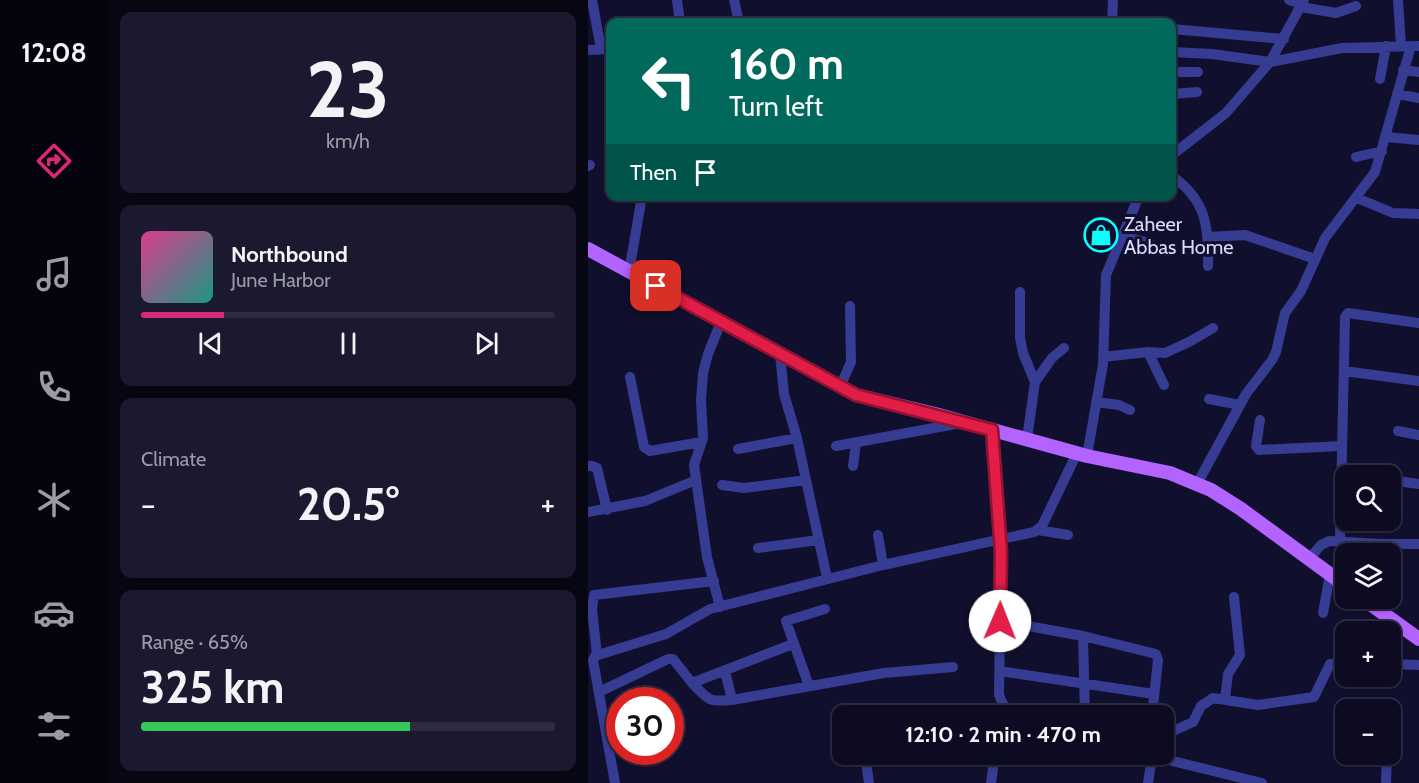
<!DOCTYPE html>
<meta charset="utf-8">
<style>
:root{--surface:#0d0b22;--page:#1b192f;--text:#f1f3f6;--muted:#9a9ba5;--line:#2d2b40;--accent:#db2777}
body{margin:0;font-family:Cabin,sans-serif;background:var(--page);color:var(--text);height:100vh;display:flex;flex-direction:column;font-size:22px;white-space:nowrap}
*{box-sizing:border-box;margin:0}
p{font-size:20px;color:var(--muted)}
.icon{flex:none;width:33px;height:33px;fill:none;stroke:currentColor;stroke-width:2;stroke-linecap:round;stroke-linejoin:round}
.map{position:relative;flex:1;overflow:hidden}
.drawer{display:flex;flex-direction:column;gap:12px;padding:12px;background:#070613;width:480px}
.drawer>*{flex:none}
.hud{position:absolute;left:18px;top:18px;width:570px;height:183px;border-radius:12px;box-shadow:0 2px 4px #0004,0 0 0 2px var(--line);background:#00695c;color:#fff;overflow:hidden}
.controls{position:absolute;left:747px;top:465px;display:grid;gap:12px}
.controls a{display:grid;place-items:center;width:66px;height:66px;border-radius:12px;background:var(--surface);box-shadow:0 2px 4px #0004,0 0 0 2px var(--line);font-size:30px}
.speed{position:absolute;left:18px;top:687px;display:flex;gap:12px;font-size:30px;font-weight:700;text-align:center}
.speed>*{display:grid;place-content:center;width:78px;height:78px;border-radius:50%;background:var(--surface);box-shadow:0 2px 4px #0004,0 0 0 2px var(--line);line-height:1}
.speed .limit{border:9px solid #d22;background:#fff;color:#111}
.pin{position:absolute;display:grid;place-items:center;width:51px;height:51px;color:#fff;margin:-26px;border-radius:12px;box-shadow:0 3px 9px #0006}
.me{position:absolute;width:66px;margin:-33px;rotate:1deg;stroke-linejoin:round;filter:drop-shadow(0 0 4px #0008)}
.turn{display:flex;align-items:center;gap:21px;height:126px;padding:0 24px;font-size:27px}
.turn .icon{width:78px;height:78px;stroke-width:2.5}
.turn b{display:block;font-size:42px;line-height:51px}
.then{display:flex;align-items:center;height:57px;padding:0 24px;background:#0003;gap:12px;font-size:22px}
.big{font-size:45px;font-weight:700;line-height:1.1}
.drawer .card{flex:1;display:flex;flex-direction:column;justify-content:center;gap:9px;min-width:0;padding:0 21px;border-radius:12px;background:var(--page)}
.drawer .dial{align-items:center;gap:0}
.dial b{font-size:78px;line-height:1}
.song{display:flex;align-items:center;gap:18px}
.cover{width:72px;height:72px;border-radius:9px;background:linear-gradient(135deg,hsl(330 70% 55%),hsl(170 70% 35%))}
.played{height:6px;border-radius:3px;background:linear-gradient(90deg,var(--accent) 20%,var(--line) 20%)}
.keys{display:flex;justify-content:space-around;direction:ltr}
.heat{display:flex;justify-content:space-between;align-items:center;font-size:33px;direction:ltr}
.charge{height:9px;border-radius:4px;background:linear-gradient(90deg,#34c759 65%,var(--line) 0)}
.trip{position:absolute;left:244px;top:705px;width:342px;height:60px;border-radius:12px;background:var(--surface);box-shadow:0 2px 4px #0004,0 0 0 2px var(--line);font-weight:700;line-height:60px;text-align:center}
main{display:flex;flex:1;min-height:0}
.menu{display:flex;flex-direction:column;width:108px;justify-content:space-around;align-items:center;background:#05040e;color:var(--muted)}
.menu .icon{width:42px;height:42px}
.menu .current{color:var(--accent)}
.menu b{font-size:27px;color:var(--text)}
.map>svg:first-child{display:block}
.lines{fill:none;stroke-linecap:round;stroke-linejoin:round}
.minor{stroke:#353c91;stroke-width:10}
.major{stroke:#b363ff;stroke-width:14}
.route-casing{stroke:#92132f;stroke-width:15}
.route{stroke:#e11d48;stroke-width:10}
.labels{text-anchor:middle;stroke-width:6;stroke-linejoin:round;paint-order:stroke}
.poi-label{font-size:20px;fill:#dcdcff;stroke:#110f2e;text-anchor:start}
</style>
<main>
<nav class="menu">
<b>12:08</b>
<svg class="icon current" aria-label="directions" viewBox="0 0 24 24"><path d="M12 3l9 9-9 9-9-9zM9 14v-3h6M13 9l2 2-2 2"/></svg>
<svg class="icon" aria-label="music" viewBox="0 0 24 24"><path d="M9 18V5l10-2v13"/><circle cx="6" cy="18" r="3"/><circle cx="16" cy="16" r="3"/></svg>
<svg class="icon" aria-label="phone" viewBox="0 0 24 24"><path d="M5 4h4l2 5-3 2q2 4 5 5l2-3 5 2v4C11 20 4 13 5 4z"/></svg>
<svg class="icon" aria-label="climate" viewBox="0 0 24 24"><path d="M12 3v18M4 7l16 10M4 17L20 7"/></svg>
<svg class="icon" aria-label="car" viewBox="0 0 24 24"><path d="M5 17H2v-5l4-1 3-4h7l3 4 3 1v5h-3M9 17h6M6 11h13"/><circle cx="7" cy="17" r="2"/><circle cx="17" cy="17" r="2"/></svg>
<svg class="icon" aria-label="filters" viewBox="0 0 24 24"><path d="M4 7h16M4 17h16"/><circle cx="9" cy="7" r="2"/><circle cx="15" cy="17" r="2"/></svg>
</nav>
<section class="drawer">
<div class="card dial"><b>23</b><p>km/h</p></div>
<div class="card">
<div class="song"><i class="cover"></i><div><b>Northbound</b><p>June Harbor</p></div></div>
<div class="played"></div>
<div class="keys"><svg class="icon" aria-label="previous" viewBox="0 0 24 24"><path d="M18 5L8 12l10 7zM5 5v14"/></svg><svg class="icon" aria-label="pause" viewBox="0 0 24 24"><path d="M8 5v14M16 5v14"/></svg><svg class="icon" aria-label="next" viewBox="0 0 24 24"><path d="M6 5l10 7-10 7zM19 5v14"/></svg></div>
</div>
<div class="card"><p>Climate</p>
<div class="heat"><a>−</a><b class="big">20.5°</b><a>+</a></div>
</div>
<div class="card"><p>Range · 65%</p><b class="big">325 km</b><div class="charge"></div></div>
</section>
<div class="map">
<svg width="831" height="783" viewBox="0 0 831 783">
<rect width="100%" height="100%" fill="#110f2e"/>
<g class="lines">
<path class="minor" d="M4,0l9,49
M89,0l3,22
M146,0l5,22
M701,0l13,4
M810,0l3,46
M713,7l35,6 20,-7
M524,22l1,-22
M584,29l112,10
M0,50l22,-1
M584,52l40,2 58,8 72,-14 77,-2
M815,70l16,2
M584,72h26
M792,79l6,-33
M584,94l25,-2
M809,94l22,4
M798,137l33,3
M584,155l54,-42 44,-51 34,-62
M768,157l26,-6
M0,166l2,-1
M584,176c34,24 37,50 36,90
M769,198l36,15 26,1
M534,236l28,7
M620,237l37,-2 70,24
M41,272l13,-76
M432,292v46l3,15 12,29 -8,57
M560,352l16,33
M192,354l4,40 13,44 30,140
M515,357l45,-5 17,1 24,-11 24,-14
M756,371l75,10
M42,377l14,70 6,4 51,-9
M447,382l17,-24 12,-10
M252,387l11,-25 -1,-56
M621,399l31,6
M508,402l23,3 11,5
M672,420l-4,26 3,4 82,-4
M404,430l9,122 -2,142c4,16 11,16 25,22
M810,431l21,4
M248,446l125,-23
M150,449l59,-11
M499,456l16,-92 3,-89 33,-79
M0,466h4l5,2 10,42
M265,466l3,-23
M802,480l29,4
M609,484l49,-90 26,-34 4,-8 9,-39 16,-22 24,-53 50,-66 36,-126
M134,485l22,3 62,-8
M0,512l57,-11 51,-21
M450,530l30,5
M290,535l5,30
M752,541l5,-224 3,-4 71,10
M170,548l61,-8
M721,559l12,-14 8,-4 53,3h37
M132,607l-13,-50 -13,-92 9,-27 -2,-38 2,-27 5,-19 13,-32
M735,613l7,-38
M412,621l83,15 73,18 2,6 -6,56
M495,636l2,80
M9,655l-5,-46 2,-14 120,-14
M802,664l29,1
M137,671l7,29
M411,671l155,23
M104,683c17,17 15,19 40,17l152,-27 69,-6
M221,686l-23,-65 39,-12
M11,692l69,-33h5l19,24 101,-39
M637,699l3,-25 12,-19 -6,-58
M271,715v1
M576,735l29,-13 8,-16 12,-8 45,7 56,-8 16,-33 16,-1
M277,754l4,29
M556,754l118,29
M27,783l-22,-123 2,-4 71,-22 44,-25 173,-44 151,-33 8,-6 35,-73
M403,783l4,-29
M560,783l4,-26
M798,783l1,-29"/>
<path class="major" d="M0,249l268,146 79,19 152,42 83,17 41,17 30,19 105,77
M774,598l57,41"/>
</g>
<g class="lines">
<g class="route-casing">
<path id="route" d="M68,286l200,109 136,35 9,122 -1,69"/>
</g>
<use href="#route" class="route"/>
</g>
<defs>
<g id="shop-ring" transform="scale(1.725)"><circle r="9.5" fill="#110f2e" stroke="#08fffc" stroke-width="1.5"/><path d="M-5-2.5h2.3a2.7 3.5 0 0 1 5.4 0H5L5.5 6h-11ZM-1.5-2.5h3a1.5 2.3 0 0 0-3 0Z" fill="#08fffc"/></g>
</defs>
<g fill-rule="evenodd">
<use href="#shop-ring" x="513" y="235"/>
</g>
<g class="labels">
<g class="poi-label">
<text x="536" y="231">Zaheer<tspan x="536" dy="23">Abbas Home</tspan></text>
</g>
</g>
</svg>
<div class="controls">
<a><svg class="icon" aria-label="search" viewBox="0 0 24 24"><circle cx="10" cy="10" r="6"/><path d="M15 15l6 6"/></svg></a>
<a><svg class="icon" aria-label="layers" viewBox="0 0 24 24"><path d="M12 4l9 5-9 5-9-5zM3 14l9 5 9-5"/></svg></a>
<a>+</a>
<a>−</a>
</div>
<div class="speed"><div class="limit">30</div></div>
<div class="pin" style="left:68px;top:286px;background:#d93025"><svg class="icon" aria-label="arrive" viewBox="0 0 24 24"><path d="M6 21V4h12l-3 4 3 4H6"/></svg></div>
<svg class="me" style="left:412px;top:621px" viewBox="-20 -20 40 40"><circle r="19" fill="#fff"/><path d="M0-13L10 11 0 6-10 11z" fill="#e11d48"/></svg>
<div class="trip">12:10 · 2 min · 470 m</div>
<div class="hud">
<div class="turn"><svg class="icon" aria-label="left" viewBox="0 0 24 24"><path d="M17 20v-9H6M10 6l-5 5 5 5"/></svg><div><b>160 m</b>Turn left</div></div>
<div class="then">Then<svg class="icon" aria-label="arrive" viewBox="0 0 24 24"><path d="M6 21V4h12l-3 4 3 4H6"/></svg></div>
</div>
</div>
</main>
